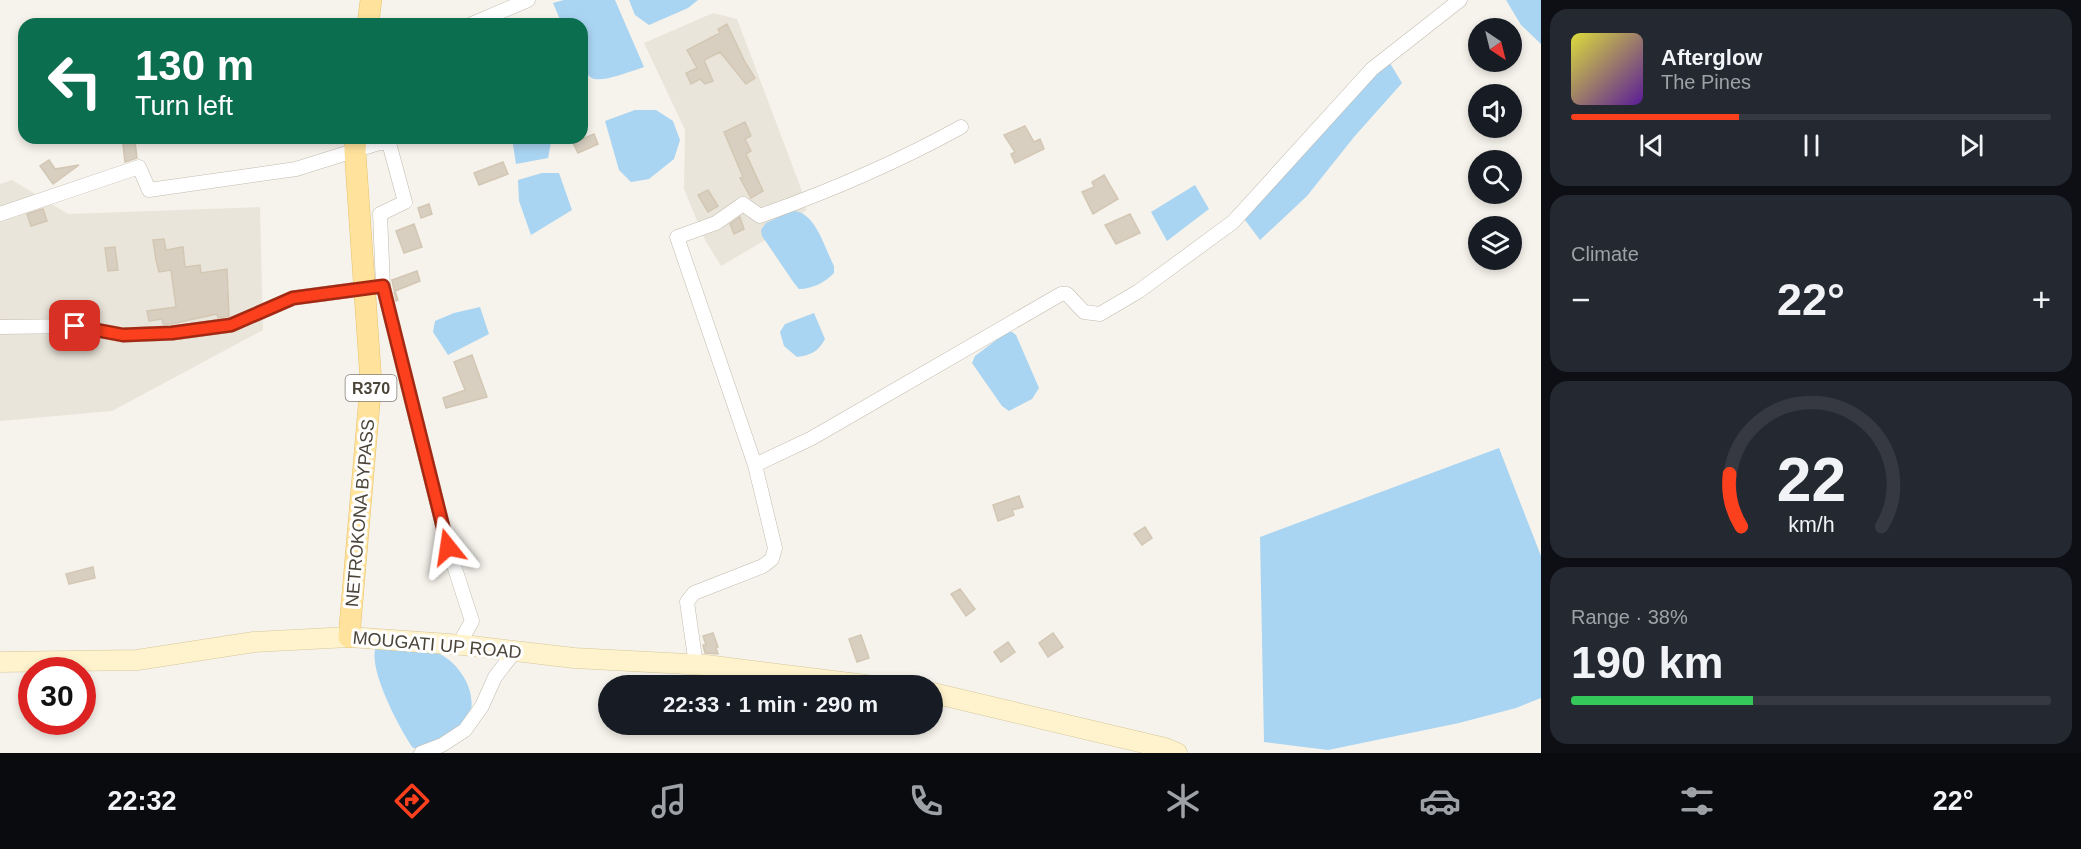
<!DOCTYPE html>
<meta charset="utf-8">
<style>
:root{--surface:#171b24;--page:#242831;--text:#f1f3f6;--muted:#9ea1a6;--line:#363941;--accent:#fc3f1d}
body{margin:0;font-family:Arial,sans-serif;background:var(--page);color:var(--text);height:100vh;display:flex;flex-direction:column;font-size:22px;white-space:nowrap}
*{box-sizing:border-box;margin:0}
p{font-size:20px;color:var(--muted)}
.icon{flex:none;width:33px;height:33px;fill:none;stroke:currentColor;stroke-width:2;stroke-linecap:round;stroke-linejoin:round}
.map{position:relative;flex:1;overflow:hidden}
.sheet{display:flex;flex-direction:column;gap:9px;padding:9px;background:#0d0f14;width:540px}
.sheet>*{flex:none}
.hud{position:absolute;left:18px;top:18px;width:570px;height:126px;border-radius:18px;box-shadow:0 3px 9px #0003;background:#0b6e4f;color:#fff;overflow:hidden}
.needle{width:39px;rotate:145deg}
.controls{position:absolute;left:1468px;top:18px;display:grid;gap:12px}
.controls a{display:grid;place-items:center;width:54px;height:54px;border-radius:50%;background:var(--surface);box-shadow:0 3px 9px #0003;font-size:30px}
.speed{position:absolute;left:18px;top:657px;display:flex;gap:12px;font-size:30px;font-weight:700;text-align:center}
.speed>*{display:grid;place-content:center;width:78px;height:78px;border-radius:50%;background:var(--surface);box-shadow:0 3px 9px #0003;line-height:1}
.speed .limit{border:9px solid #d22;background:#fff;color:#111}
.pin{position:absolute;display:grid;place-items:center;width:51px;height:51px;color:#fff;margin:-26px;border-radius:12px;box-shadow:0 3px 9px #0006}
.me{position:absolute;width:66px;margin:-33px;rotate:345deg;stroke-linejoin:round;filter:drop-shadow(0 0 4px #0008)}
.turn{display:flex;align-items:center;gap:21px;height:126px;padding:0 18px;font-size:27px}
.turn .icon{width:78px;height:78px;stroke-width:2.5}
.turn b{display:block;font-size:42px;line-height:51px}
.big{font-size:45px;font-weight:700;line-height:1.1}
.sheet .card{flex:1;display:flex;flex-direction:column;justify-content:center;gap:9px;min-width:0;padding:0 21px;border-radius:18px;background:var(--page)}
.sheet .dial{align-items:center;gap:0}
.dial svg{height:156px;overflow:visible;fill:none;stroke:var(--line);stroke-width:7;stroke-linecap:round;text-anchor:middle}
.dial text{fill:var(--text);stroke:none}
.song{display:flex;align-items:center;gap:18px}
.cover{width:72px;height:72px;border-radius:9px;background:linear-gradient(135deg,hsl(60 70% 55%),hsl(270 70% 35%))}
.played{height:6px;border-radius:3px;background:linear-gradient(90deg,var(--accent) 35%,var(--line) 35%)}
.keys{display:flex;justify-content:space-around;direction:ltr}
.heat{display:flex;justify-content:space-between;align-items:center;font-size:33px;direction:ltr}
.charge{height:9px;border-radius:4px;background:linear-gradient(90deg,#34c759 38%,var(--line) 0)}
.trip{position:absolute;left:598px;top:675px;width:345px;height:60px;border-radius:30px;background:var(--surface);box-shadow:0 3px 9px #0003;font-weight:700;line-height:60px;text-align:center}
.dock{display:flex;height:96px;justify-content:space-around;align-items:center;background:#090b0e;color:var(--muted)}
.dock .icon{width:42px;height:42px}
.dock .active{color:var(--accent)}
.dock b{font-size:27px;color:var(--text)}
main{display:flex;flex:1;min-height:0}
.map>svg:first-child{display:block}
.residential{fill:#eae5da}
.water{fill:#a9d4f2}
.building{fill:#d8cfc1;stroke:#d3c7b4;stroke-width:1.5}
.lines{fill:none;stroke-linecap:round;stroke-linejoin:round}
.street-casing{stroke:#c2bbae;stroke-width:15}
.secondary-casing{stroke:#d6c79b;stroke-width:21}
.primary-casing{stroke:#e6c16a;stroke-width:22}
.street{stroke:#fff;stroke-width:14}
.secondary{stroke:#fff3cd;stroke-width:20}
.primary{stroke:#ffe39c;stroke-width:21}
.route-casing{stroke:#a42913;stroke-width:15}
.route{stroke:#fc3f1d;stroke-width:10}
.labels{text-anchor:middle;stroke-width:6;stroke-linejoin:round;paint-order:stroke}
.shield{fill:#fff;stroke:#817c74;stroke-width:1.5}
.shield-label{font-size:16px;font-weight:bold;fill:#4b4439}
.street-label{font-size:18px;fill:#4b4439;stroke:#fff}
</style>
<main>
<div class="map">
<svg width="1541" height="753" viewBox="0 0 1541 753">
<rect width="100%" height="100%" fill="#f6f3ec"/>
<path class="residential" d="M713,13l24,6 65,172 4,19 -34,26 -51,30 -16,-26 -21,-51 1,-59 -41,-87z
M12,180l56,34 192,-7 3,123 -151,81 -112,10v-237z"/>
<path class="water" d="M564,0h51l29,67c-59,20 -62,22 -62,-43h-20l-9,-21z
M629,0h69l-10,8 -39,17 -14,-10z
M1506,0h35v44l-20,-19z
M1388,60l14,23 -48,54 -47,59 -47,44 -18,-24z
M635,110h21l17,11 7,19 -6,19 -25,20 -18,3 -12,-12 -14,-49z
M512,138h36l3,4 -3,16 -32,6z
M542,173h17l13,37 -41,25 -12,-34 -1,-21z
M1195,185l14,24 -42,32 -16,-29z
M792,211c23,-1 33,38 42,55v7c-8,9 -22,16 -35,16l-5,-6 -32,-47 -1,-6 5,-7z
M480,307l9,27 -41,21 -15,-23 2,-11 19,-8z
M814,313l11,26c-7,13 -14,16 -28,18l-13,-11 -4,-14 5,-8z
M1007,332h5l4,3 23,53 -7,11 -23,12 -7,-5 -30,-43 3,-7z
M1499,448l42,108v142l-25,10 -57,15 -131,27 -64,-8 -4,-205z
M376,647c18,1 38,0 55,4 28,6 53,48 34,73 -6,8 -34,19 -44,24h-8c-13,-18 -46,-81 -37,-101z"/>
<path class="building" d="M727,24l18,38 10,16 -9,6 -26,-32 -16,8 9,21 -8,3 -5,-5 -9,5 -5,-11 11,-5 -10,-18 33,-17 -2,-4z
M745,122l6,14 -6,3 6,12 -5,3 17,37 -12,7 -11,-20 3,-1 -19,-45z
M1025,126l9,16 6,-3 4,10 -29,14 -4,-9 4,-2 -11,-17z
M594,134l4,10 -20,9 -5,-10z
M135,142l2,16 -12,4 -2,-18z
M49,160l6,9 24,-4 -26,19 -13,-18z
M503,162l5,12 -29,11 -5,-12z
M1104,175l14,24 -25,15 -11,-22 12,-5 -2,-5z
M708,190l10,16 -10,6 -10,-17z
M429,204l3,10 -11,4 -3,-10z
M43,209l4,12 -16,5 -4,-12z
M1130,214l10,19 -24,11 -11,-19z
M740,217l4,12 -10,5 -4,-10z
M414,224l8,23 -18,6 -8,-22z
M164,239l2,11 17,-3 2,20 15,-2 1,8 26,-4 2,47 -11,2 -1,-4 -46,10h-8l-1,-5 -13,2 -2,-10 29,-4 -5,-37 -12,2 -3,-12 -3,-20z
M115,247l3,23 -10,1 -3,-23z
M417,271l3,10 -25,10 3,9 -2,1 -4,-21z
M472,355l15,42 -41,11 -3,-10 22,-8 -11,-28z
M1019,496l4,11 -11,3 2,5 -16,6 -5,-16z
M1145,527l7,11 -10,7 -8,-11z
M93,567l2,11 -26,6 -3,-10z
M960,589l15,20 -9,7 -15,-22z
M713,633l5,14 -2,1 2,6 -13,-1 -2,-8h3l-3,-9z
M1053,633l10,14 -15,10 -9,-14z
M861,635l8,23 -12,4 -8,-23z
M1008,642l7,10 -14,10 -7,-10z"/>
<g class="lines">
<g class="street-casing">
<path id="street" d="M472,24l56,-24
M379,143h10l16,59 -25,12 3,72
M0,214l139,-47 10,23 147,-21 83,-26v-5
M0,327l75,-1 48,9 49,-2 59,-8 62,-27 90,-12 65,261 24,74 -9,16v8
M755,465l57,-27 249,-144h6l17,18 16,2 39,-23 94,-69 139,-153 88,-69
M696,665l-9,-63 7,-9 69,-27 9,-7 3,-11 -20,-83 -78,-228 39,-14 27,-19 17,12c70,-25 136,-53 201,-89
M421,753l21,-8 23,-15 17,-24 13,-29 20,-26"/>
</g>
<g class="secondary-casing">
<path id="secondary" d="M0,662l137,-2 117,-18 95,-5 114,8 111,13 132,7 168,21
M933,693l232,55 12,5"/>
</g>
<g class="primary-casing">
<path id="primary" d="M368,24l3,-24
M349,637l22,-255 -16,-231 1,-13"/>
</g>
<use href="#street" class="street"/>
<use href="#secondary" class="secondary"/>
<use href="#primary" class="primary"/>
</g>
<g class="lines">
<g class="route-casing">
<path id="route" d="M75,326l48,9 49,-2 59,-8 62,-27 90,-12 65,261"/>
</g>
<use href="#route" class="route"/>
</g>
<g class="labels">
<rect class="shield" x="345.5" y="375" width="51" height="26" rx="4.5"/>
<g class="shield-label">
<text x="371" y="394">R370</text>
</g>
<g class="street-label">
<text transform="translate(360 513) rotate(-85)" y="6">NETROKONA BYPASS</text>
<text transform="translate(437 645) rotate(5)" y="6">MOUGATI UP ROAD</text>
</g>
</g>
</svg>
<div class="controls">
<a><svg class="needle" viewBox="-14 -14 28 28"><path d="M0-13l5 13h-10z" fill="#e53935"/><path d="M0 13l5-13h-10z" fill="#9ea1a6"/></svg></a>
<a><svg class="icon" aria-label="sound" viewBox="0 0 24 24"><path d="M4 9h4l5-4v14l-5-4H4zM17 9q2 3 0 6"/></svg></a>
<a><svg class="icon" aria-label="search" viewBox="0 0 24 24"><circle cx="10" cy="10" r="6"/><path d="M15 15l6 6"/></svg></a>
<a><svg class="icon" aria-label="layers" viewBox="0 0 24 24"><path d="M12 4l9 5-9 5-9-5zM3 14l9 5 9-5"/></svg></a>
</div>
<div class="speed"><div class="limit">30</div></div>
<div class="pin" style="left:75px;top:326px;background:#d93025"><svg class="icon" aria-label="arrive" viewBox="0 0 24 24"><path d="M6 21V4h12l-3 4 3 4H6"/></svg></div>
<svg class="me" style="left:448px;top:547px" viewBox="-20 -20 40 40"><path d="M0-17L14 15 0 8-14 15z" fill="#fc3f1d" stroke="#fff" stroke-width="4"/></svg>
<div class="trip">22:33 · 1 min · 290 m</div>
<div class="hud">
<div class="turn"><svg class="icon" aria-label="left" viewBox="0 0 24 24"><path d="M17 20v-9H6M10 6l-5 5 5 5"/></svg><div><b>130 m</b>Turn left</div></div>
</div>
</div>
<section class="sheet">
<div class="card">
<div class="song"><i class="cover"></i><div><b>Afterglow</b><p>The Pines</p></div></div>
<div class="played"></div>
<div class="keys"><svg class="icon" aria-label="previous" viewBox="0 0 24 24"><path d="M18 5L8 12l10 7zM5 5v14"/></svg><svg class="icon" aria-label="pause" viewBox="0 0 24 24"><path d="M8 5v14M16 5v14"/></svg><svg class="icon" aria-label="next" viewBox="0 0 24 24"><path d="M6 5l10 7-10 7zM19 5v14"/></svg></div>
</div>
<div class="card"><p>Climate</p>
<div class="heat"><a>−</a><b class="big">22°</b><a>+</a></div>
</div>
<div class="card dial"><svg viewBox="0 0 100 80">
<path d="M14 69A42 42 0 1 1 86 69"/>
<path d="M14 69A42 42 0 0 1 8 42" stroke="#fc3f1d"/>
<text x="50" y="56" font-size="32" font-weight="700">22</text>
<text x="50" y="72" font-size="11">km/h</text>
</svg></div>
<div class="card"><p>Range · 38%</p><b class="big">190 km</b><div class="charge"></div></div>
</section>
</main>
<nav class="dock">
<b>22:32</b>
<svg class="icon active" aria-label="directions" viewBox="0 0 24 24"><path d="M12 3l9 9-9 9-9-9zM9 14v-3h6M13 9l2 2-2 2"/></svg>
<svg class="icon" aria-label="music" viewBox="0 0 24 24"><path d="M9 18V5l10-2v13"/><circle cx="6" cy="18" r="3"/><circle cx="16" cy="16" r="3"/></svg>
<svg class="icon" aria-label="phone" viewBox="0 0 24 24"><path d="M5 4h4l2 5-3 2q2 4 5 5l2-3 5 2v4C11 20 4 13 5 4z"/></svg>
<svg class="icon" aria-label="climate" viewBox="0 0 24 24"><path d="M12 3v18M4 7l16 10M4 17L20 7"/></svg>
<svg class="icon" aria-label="car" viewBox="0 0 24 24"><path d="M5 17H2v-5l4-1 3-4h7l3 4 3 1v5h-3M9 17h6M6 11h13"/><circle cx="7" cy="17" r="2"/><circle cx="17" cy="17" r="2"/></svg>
<svg class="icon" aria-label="filters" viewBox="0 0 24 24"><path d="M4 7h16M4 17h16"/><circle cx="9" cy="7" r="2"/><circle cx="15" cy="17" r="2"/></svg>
<b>22°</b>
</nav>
